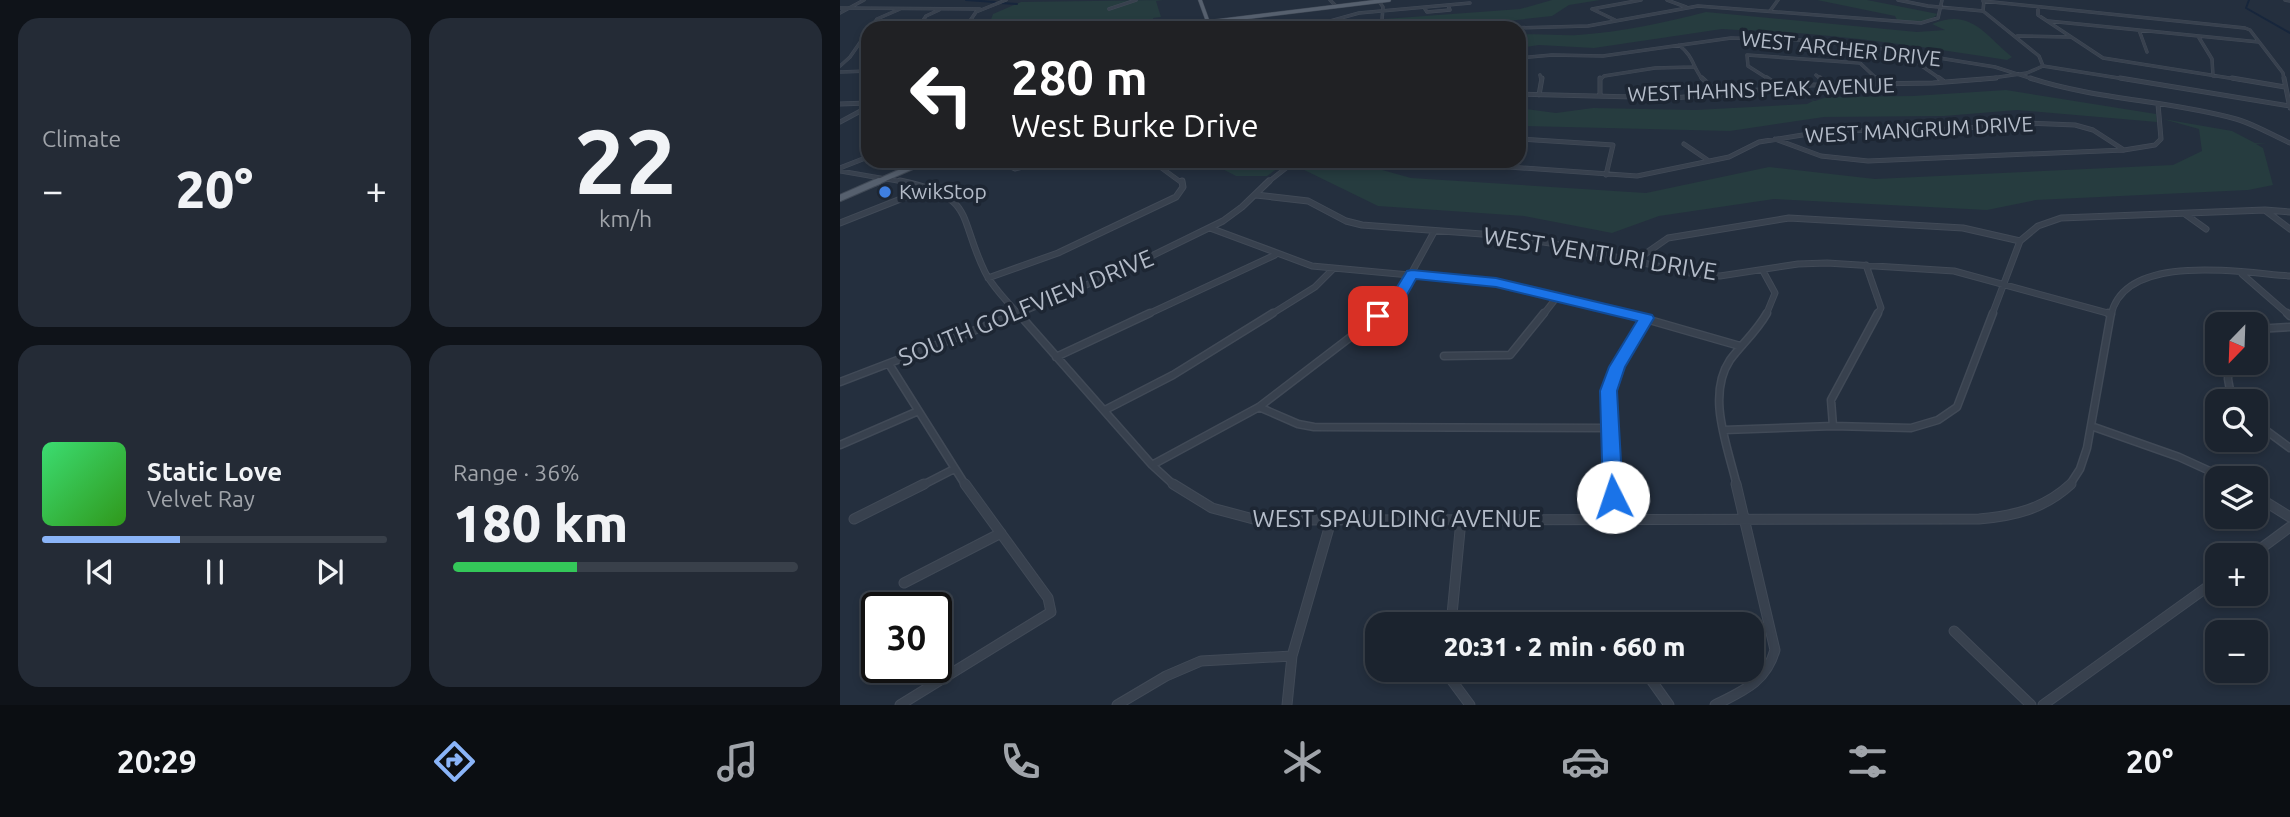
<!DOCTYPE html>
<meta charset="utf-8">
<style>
:root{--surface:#1b232e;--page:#242b36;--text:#f1f3f6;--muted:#a0a4aa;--line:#39404a;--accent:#8ab4f8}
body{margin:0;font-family:Ubuntu,sans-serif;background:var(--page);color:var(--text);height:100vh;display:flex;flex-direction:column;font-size:26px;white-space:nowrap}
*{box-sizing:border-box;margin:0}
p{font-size:23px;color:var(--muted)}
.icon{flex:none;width:38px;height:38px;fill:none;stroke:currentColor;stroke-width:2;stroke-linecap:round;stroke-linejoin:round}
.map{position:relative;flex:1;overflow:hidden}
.drawer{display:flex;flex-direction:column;gap:18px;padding:18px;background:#0f1319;width:840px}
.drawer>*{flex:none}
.top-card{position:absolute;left:21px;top:21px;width:665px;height:147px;border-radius:21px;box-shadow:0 4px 10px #0003,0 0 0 2px var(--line);background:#202124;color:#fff;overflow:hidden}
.needle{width:46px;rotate:203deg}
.fabs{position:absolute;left:1365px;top:312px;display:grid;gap:14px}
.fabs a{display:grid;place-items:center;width:63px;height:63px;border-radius:14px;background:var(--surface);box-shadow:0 4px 10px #0003,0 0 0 2px var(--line);font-size:35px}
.speed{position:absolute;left:21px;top:592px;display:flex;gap:14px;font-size:35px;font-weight:700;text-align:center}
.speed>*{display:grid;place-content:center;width:91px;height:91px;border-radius:50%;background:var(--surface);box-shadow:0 4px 10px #0003,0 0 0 2px var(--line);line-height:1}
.speed .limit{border:4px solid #111;border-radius:10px;background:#fff;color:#111}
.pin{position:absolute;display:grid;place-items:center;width:60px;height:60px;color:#fff;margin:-30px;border-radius:14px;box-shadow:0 4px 10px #0006}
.me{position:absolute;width:77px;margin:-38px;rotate:356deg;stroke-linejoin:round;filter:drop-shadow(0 0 5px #0008)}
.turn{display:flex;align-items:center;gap:24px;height:147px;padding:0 35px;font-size:32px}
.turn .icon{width:91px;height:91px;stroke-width:2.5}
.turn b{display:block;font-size:49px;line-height:60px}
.big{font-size:52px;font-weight:800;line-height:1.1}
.drawer .card{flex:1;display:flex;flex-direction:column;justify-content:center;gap:10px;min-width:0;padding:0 24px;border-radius:21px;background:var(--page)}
.drawer .dial{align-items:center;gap:0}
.dial b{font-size:91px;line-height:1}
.song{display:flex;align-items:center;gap:21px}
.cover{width:84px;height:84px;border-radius:10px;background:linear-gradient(135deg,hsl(140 70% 55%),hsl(110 70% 35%))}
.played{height:7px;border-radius:4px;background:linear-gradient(90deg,var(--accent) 40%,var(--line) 40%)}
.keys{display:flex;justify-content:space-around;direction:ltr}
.heat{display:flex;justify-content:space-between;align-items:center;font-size:38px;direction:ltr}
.charge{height:10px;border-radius:5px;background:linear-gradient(90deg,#34c759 36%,var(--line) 0)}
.drawer .tiles{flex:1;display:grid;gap:18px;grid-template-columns:repeat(2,1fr)}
.trip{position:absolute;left:525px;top:612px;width:399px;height:70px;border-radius:21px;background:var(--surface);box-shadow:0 4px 10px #0003,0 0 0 2px var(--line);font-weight:800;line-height:70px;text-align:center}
.tab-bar{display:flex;height:112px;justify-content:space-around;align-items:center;background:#0b0e12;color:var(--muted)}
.tab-bar .icon{width:49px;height:49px}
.tab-bar .current{color:var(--accent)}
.tab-bar b{font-size:32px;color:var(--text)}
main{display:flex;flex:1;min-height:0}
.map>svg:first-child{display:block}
.green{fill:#263c3f}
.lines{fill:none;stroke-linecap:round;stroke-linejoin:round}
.stream{stroke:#17263c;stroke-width:2}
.minor-far4-casing{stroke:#414a57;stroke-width:3.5}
.minor-far3-casing{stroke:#414a57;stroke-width:5}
.minor-far2-casing{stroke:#414a57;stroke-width:7}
.minor-far1-casing{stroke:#414a57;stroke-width:9}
.minor-casing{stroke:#414a57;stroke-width:11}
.major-far2-casing{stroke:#414a57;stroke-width:4.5}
.major-far1-casing{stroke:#414a57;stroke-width:7}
.major-casing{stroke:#414a57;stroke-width:8}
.minor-far4{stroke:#38414e;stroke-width:2.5}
.minor-far3{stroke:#38414e;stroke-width:3.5}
.minor-far2{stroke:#38414e;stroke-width:5}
.minor-far1{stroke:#38414e;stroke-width:6}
.minor{stroke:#38414e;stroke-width:9}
.major-far2{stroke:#56606e;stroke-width:3.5}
.major-far1{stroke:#56606e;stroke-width:5}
.major{stroke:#56606e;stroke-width:6}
.route{fill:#1a73e8;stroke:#114b97;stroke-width:2}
.shop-dot{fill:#3f7fe0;stroke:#1d2633;stroke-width:2.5}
.labels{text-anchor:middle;stroke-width:7;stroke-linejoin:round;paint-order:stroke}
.far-street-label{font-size:21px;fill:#b4bcc9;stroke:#1d2633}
.far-poi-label{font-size:21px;fill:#b4bcc9;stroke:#1d2633;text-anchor:start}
.street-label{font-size:24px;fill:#b4bcc9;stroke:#1d2633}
</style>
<main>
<section class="drawer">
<div class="tiles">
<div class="card"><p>Climate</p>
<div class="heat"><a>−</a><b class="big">20°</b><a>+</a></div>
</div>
<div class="card dial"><b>22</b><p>km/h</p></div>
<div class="card">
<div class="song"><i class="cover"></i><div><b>Static Love</b><p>Velvet Ray</p></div></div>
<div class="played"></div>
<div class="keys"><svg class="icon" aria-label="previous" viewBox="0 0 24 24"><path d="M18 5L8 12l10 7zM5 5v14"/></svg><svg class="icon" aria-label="pause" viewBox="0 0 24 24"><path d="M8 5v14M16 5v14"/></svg><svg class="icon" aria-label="next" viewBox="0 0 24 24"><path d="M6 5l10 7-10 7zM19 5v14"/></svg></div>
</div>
<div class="card"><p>Range · 36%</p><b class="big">180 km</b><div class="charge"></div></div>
</div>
</section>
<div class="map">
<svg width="1450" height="705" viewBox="0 0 1450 705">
<rect width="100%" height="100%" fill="#242f3e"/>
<path class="green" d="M323,0l-7,1 5,16 -8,1 2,7 -18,3h-149l5,-14 28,-12z
M712,0h48l-31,5 -17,11 -108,12 -33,-6 -17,5 -10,-8 136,-10z
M977,0h50l71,14 -10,7 -30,1 -3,-6z
M866,12l211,20 28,-2 -13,-6c39,-16 52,10 80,33l-5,3c-88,-14 -175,-27 -263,-30v3l-4,-1 -1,-2 -17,-1 -128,19 -55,-3 -20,3v-13c20,-2 39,1 59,0 43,-3 86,-12 128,-23z
M1166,90l150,24 1,8 -140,-12 -73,6 -120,1 -94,14 -211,-5v-18l37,5 37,-5 102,2 112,-6 6,-3 -6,-2 8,2 12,-4 86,-1z
M1323,119l69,12 23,12 12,1h-11l7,4 10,37 -25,5 -212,10 -49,10 -213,-11 -115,17 -47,17 -88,-17 -146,-10 -84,-41 8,-4h48l61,17 235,15 123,-26 106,12 298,-14 29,-14 -3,-22z
M367,161h81l-21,15h-31z"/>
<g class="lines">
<path class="stream" d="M126,0l29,2
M1409,0l-3,8 44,25
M161,3l16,1"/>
<g class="minor-far4-casing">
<path id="minor-far4" d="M490,0l6,6
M538,0l5,7 -1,13 12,8
M827,0l19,7
M1058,0l30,6 55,5
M1144,0l-1,11 56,45 4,10
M1445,0l5,1
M1143,1l262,27 5,2 33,43 1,7
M1198,7v8l65,43 139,22
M0,8l140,1
M269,9l27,-9
M585,9l2,3 23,-2 -2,-5
M752,9l49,-9
M752,9l23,11
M930,11l8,-11
M0,13l24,-13
M1208,21l211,21
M429,25l2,3
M31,28l6,-9 23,-10
M78,28l8,-12 13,-6
M125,28l11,-16 30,-12
M465,28l54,-15 111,-10
M671,28l77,-2 110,-20 223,17 17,-5 4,-18
M1299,30l8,22
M1177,36l52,1
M1358,36l14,23 1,17
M839,45c15,12 13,21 24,35
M1084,55l-5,9 23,16
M679,58l33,-3 51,1 128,-18 68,2 78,8 118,19 41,13
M0,66l10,-9 18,-26
M1203,66l88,14
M0,72l28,-1
M700,75l1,5
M976,75l6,5
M760,80l4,-4 51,-8 38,-1
M930,80l-22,-14 -1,-11 113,8 18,17
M1138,80l49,-7 16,-7"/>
</g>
<g class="minor-far3-casing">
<path id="minor-far3" d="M760,78v18
M862,78l18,17
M927,78l13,9
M980,78l8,7
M1036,78l6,6
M1099,78l4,3
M1190,78c67,22 138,22 206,41 18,5 36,16 54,24
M1280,78l170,28
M1392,78l53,9
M1444,78l6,30
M679,94l155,4 137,-13 122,-2 63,-5
M699,95l3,-17
M0,104l28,-1
M0,122l28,-15
M679,139l94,6 -7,30
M935,139l46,17 47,5 256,-11 31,-5 6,-6 -3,-35
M844,144l25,17
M158,161l17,8 33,-8
M312,161l30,22
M582,161l215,15 92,-19 30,-15 68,-11 128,-2 71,-6 49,2 18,5 31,20
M0,168l28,-11
M0,171l69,12
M427,183l28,-22"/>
</g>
<g class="minor-far2-casing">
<path id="minor-far2" d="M60,181c77,16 57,34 85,91 8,16 22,29 34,43
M416,195l52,6 38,20 16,4 133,10 55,8 145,31 25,2 78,-12 29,-1 127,8 157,43
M1426,211l24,18
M1345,214l21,15
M0,223l86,-34
M370,228l102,38 184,17 137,32
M795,261l33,-23 121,-20 174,10 57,13
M1026,265l15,43 -4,7
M923,271l12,22 -9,22
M1402,274l47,41
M148,278l70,-25 118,-56 7,-10 -1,-6
M175,315l114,-48 94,-46 19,-14 27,-26
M306,315l129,-60
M430,315l45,-28 17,-17
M539,315l16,-12 39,-71
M703,315l14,-18
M1152,315l28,-74 18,-15 23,-8 204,-8 25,2
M1271,315c14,-64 132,-42 179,-39"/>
</g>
<g class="minor-far1-casing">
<path id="minor-far1" d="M178,313l134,152 23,21
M785,313l115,33
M1268,313l3,1
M1447,313l3,3
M1416,329l34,-2
M604,356l66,-1 34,-42
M216,357l94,-44
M1389,362l-1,17 4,22
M49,364l77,122
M0,382l180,-69
M419,407l39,17 16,3 294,1
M265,410l68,-35 100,-62
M1416,423l34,25
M993,426l-2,-26 47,-87
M1251,426l88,31 46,21
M884,430l109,-4 78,2 27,-8 19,-13 36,-94
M0,445l76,-33
M312,465l107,-58 123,-94
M81,486l33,-17
M771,486c-4,-37 -11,-80 4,-116 8,-18 20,-35 31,-52
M897,486c-9,-39 -31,-90 -7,-126 12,-16 27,-29 37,-47
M1229,486l11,-17 7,-21 24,-135"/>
</g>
<g class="minor-casing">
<path id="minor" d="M333,484l39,24 45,12 722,-1c35,-3 65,-10 92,-35
M771,484l4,36
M1416,496l34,21
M14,519l70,-35
M1412,555l38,-28
M64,583l97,-50
M611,625l10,-105
M1114,631l77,74
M607,670v4l23,31
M804,670l25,35
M60,705l151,-93 -3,-14 -83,-114
M277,705l49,-29 35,-15 91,-5
M447,705l5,-49 39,-135
M875,705c28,-14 51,-23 60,-55l-39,-166
M1203,705l174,-125"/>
</g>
<g class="major-far2-casing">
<path id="major-far2" d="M360,0l8,22
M305,28l19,-3
M320,28l229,-28"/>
</g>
<g class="major-far1-casing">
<path id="major-far1" d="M35,183l50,-22"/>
</g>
<g class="major-casing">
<path id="major" d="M0,198l39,-17"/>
</g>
<use href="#minor-far4" class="minor-far4"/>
<use href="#minor-far3" class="minor-far3"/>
<use href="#minor-far2" class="minor-far2"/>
<use href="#minor-far1" class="minor-far1"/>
<use href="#minor" class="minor"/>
<use href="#major-far2" class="major-far2"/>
<use href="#major-far1" class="major-far1"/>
<use href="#major" class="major"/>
</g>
<path class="route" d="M572,270l84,8 156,37 2,3 -29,49 -8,24 6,106 -3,6 -7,2 -7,-2 -3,-6 -3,-106 9,-24 28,-46 -141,-34 -80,-8c-9,15 -22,45 -43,40l-2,-3 18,-16 18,-29z"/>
<circle class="shop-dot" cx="45" cy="192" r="7"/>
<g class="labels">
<g class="far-street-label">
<text transform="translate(1001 49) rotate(6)" y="7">WEST ARCHER DRIVE</text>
<text transform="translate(921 90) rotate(-2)" y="7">WEST HAHNS PEAK AVENUE</text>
<text transform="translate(1079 130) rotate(-3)" y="7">WEST MANGRUM DRIVE</text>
</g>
<g class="far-poi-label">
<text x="59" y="199">KwikStop</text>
</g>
<g class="street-label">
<text transform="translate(760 254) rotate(9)" y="8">WEST VENTURI DRIVE</text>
<text transform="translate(186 308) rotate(-22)" y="8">SOUTH GOLFVIEW DRIVE</text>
<text x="557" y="527">WEST SPAULDING AVENUE</text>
</g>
</g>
</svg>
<div class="fabs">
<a><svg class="needle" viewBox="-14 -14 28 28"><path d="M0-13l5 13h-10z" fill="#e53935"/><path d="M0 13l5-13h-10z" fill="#a0a4aa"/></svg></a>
<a><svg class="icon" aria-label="search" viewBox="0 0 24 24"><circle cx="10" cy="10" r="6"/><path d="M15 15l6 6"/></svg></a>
<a><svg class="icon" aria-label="layers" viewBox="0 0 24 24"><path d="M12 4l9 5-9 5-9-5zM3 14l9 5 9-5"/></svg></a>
<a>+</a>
<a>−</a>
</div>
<div class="speed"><div class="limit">30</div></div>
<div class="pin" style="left:538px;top:316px;background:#d93025"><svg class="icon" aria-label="arrive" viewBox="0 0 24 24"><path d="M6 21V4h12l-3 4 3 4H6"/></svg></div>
<svg class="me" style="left:773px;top:497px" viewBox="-20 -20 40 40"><circle r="19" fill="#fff"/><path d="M0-13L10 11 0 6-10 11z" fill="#1a73e8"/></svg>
<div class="trip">20:31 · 2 min · 660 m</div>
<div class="top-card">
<div class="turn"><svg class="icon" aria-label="left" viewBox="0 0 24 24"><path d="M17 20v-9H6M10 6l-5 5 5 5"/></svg><div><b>280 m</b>West Burke Drive</div></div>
</div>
</div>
</main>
<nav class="tab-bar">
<b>20:29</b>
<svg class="icon current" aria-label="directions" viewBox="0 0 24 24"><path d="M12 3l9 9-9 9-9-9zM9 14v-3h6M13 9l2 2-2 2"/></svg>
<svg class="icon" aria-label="music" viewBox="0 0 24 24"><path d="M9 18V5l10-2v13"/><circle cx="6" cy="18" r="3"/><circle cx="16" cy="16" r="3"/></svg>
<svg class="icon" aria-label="phone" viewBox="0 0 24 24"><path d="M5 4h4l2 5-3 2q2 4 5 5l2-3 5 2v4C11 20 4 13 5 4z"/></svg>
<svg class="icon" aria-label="climate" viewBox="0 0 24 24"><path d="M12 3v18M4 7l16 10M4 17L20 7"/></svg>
<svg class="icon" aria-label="car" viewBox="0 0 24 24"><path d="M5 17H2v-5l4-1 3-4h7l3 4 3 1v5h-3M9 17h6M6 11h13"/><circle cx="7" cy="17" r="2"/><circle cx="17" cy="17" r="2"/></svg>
<svg class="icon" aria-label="filters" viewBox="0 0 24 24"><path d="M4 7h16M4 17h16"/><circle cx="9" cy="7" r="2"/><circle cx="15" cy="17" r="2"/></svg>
<b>20°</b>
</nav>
